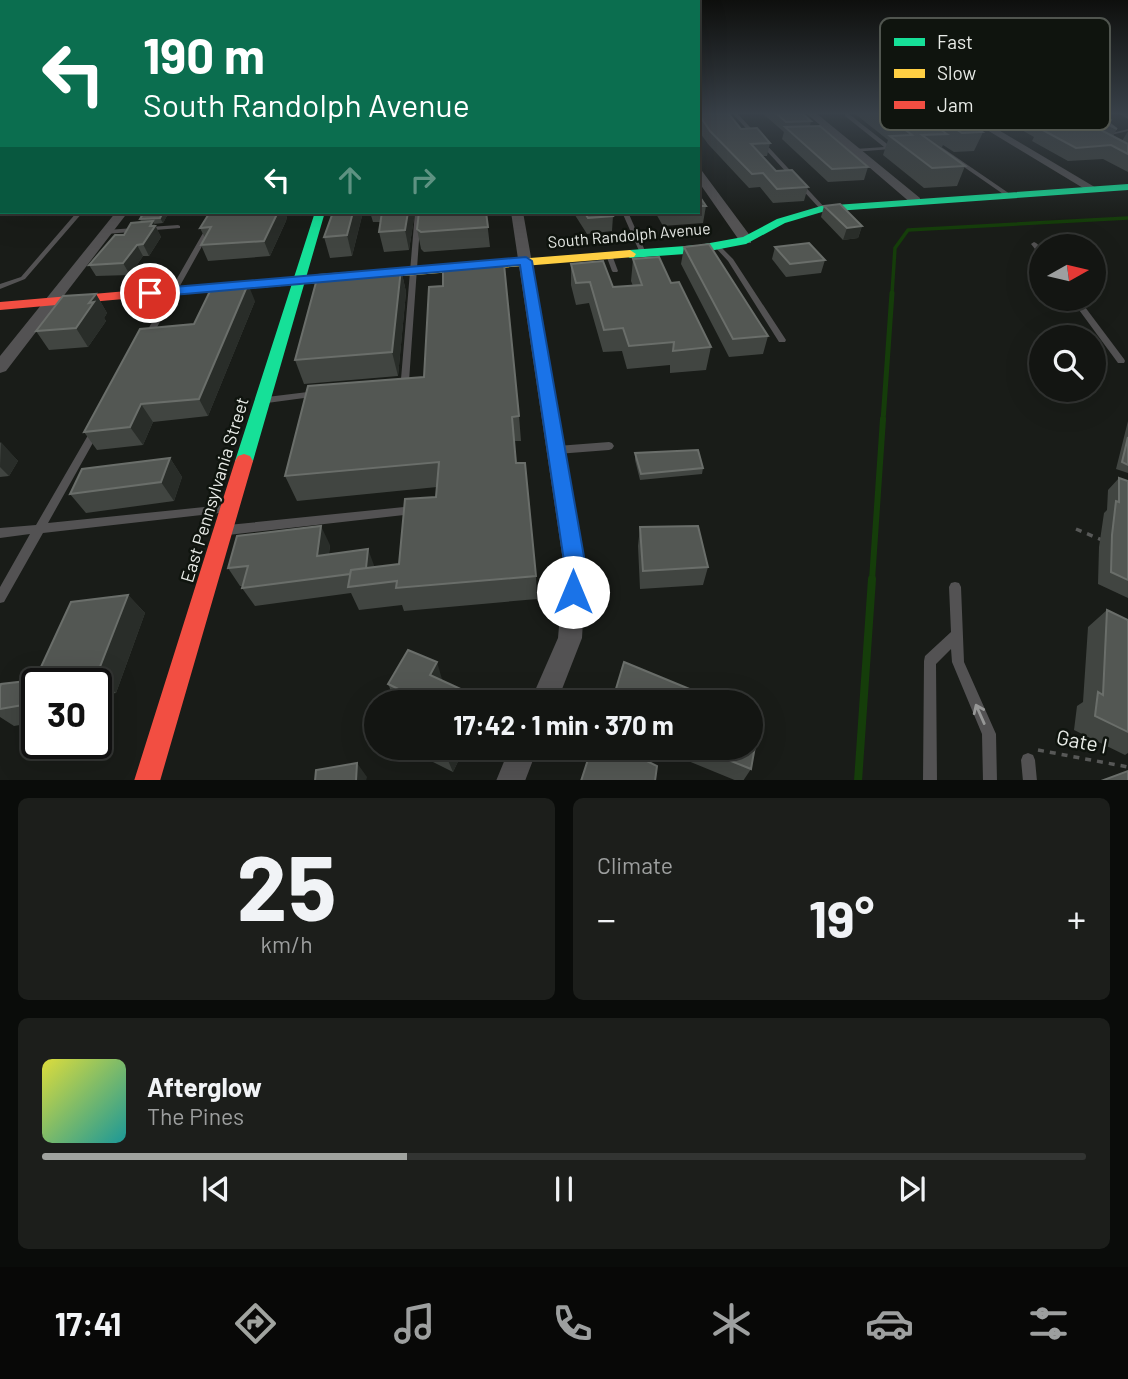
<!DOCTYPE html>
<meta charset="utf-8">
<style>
:root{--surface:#131512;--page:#1c1e1b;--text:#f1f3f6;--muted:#9d9f9f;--line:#323432;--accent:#a0a39f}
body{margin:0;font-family:Barlow,sans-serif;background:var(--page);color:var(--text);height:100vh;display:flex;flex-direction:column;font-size:26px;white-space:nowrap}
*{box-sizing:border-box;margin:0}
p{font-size:23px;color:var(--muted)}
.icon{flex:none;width:38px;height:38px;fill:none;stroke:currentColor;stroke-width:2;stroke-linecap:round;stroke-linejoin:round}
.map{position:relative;height:780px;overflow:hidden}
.drawer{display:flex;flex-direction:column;gap:18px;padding:18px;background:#0a0c0a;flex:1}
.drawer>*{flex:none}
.guide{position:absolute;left:0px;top:0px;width:700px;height:214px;box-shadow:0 7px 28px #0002,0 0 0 2px var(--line);background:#0b6e4f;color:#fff;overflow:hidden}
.needle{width:46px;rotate:82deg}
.fabs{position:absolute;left:1029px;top:234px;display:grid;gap:14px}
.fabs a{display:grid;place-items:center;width:77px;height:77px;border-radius:50%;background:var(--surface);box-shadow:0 7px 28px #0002,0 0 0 2px var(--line);font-size:35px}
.speed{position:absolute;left:21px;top:668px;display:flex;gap:14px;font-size:35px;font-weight:700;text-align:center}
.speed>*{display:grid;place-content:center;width:91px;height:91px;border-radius:50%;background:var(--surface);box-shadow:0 7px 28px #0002,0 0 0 2px var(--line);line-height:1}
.speed .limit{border:4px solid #111;border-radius:10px;background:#fff;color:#111}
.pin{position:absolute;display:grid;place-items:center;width:60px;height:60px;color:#fff;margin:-30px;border:4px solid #fff;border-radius:50%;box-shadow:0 2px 7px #0007}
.me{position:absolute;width:77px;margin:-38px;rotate:0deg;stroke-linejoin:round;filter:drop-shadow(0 0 5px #0008)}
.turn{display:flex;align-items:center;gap:24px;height:147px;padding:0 28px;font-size:32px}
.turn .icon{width:91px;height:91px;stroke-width:2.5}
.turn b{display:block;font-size:49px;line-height:60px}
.lanes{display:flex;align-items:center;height:66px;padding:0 28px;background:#0003;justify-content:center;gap:35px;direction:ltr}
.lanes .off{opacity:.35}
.big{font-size:52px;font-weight:700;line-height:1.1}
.drawer .tile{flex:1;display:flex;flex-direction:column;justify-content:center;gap:10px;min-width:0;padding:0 24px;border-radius:10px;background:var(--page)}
.drawer .dial{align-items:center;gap:0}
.dial b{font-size:91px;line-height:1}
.song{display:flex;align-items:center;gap:21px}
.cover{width:84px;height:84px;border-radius:10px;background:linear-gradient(135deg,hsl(60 70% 55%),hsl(180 70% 35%))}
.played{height:7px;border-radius:4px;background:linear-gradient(90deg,var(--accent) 35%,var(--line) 35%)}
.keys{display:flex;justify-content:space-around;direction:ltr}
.heat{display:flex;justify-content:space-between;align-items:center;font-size:38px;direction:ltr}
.drawer .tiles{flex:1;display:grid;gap:18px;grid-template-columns:1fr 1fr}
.tile:last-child{grid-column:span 2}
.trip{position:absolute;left:364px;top:690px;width:399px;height:70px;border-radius:35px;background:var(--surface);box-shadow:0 7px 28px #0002,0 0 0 2px var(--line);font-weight:700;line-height:70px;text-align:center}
.tab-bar{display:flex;height:112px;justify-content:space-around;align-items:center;background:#080807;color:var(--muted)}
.tab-bar .icon{width:49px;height:49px}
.tab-bar .active{color:var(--accent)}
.tab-bar b{font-size:32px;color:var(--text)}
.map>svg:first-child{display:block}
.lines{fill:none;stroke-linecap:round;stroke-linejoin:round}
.stream-far3{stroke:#153d0a;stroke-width:3.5}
.stream-far2{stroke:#153d0a;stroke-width:5}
.stream-far1{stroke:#153d0a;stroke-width:6}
.stream{stroke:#153d0a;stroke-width:8}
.path{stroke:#575857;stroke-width:3.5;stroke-dasharray:6 6;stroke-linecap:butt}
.lane{fill:#535253;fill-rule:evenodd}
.street{fill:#535253;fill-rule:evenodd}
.fast{fill:#16e098;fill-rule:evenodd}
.slow{fill:#ffcf43;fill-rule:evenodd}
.jam{fill:#f24e42;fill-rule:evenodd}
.wall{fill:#414541}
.shaded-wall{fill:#292d29}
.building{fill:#535753;stroke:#6a6e6a;stroke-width:2}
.oneway{stroke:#969796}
.route{fill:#1a73e8;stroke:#114b97;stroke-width:2}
.labels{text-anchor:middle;stroke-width:5;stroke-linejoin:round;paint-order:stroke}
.far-street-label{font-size:16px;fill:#e9ece8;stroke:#0f140e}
.street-label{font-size:18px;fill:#e9ece8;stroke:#0f140e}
.near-street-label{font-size:21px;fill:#e9ece8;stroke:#0f140e}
.key{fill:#0f140e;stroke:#50554f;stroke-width:2}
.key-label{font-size:19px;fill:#e9ece8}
</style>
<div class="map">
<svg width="1128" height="781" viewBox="0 0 1128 781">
<rect width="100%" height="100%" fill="#191c18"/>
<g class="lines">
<path class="stream-far3" d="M892,294l3,-46 13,-18 220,-12"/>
<path class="stream-far2" d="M883,421l9,-128"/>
<path class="stream-far1" d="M872,580l11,-161"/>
<path class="stream" d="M858,781l14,-202"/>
<path class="path" d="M1076,529l26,11
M1038,750l90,17"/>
<path class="lane" d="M732,113h5l88,95v2h-4z
M845,114h4l42,33v2l-38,3v-2l2,-1 29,-2 -39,-31z
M1128,129v2l-22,5 -2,-1z
M937,144l73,50v2h-4l-71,-49 -1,-1z
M77,212h6l-58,67 -25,10v-5l21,-7z
M215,212h6l-70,126 -4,2h-3l-1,-2z
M415,212h6l-12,169 -1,2 -12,4 -4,-3 1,-2 8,-3z
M622,212h6l18,41 -1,1 -2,1 -3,-2z
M178,225l2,1v2l-74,6 -3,-2 3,-2z
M1034,242c6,2 7,8 7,13l-2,-1 -8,-10z
M717,244l2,1 14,14 53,81 -1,2h-6l-51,-81 -14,-15z
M609,253l3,2 6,16 -1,1h-4l-1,-1 -6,-16z
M1071,299h8l45,60 1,2 -1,2h-6z
M316,391l3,1 1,2 -1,2 -52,7 -4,-3 4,-3z
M94,429l3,1 2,2 -51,91 176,-18 4,1 1,3 -1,3 -185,21 -39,69 -4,1v-16l30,-53 -30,4v-10l36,-3 55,-95z
M609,442l3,1 2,3 -2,3 -3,1 -52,4 -3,-1 -2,-3 2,-3 3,-1z
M404,507l4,1 1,3 -1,3 -4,1 -176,20 -4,-2 -1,-3 1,-3 4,-2z
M955,582l4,1 2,4 3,75 32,72 1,47h-14l-1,-47 -30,-72 -1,-13 -15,15 1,117h-14l1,-120 1,-5 26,-24 -2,-45 2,-4z
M1028,753l5,2 2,5 2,21h-14l-2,-21 2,-5z"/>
<path class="street" d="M806,113h10l104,85v6h-8z
M959,113h11l128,76 -10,2z
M1118,113h10v6z
M698,170l4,1 49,66v6h-10l-43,-62z
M116,212h12l-122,159 -6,2v-17z
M511,212h12l63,356 -4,70 -25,64h-27l28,-64 6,-70z
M510,747h28l-13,34h-29z"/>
<path class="fast" d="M1128,184v6l-306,22 -37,11 -39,21 -47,9 -69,5 -6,-4 6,-4 69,-5 44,-8 34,-18 44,-13z
M315,212h10l-72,249 -3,5 -6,2 -6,-2 -3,-5z"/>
<path class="slow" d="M630,250l6,4 -2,3 -414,34 -6,-4 6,-4z"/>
<path class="jam" d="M220,283l5,1v6l-225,20v-8z
M244,454l6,2 3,5 -93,320h-26l101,-320 3,-5z"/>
</g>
<path class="wall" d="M0,113h2v83l-2,1z
M698,113h33l-1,3 11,13 29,14 -3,13h-4l13,15 32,16 -4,14 -31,2 -13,-16 -11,1 -41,-44 -10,-14z
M762,113h40l9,8 -1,5 58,41 -4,13 -36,2 -46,-43 2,-7z
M854,113h115l18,11 -13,27 -20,1 -11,-7 -2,4 24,17 -8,20 -33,2 -41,-33 5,-15z
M992,113h105l20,16 -4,7 9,5 6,-10v41l-25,-13 -35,2 -36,-20 2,-4z
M698,194l8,12 -3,17 -40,3 -8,-14h43z
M824,206l38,20 -4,12 -15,2 -22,-23z
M144,212h25l-6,11 -9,1 7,13 -12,19h-6l-13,19 -34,1 -7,-11 35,-30 17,-13 -1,-3z
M210,212h78l-2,9 -16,35 -62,5 -7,-16 4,-7 -5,-10z
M339,212h22l1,4 -10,40 -22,2 -6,-21z
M370,212h45l-6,38 -25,2 -5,-20 2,-10h-8z
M486,212l4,35 -66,5 -3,-3 -4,-20z
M573,212h38l2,4 -1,15 -25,3z
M684,247l84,89 -5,18 -34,3 -48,-93z
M775,247l50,13 -4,13 -35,4 -14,-18z
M633,259l38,24 40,64 -5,23 -36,3v-8l-43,4 -5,-18 -19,1 -14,-49 -13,2 -5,-20v-21l42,23 20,-1 -2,-5z
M401,269l5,23 -8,84 -94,8 -9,-24z
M96,294l11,19 -3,5 2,3 -18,26 -39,3 -13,-19z
M255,301l-47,115 -55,6 -10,23 -46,5 -13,-18 110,-108z
M308,386l211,30 2,25h-7l2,22 20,113 1,23 -133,12 -2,-6 -43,5 -8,-17 -96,13 -13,-18 1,-2h-3l-12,-18 102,-23 -1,9 46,13 24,-3 37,-67 1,-10 -140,14 -12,-25z
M1128,421v52l-12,-4z
M0,442l18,19 -9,15 -9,1z
M635,453l68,15 -1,6 -62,6 -5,-20z
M170,458l12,19 -8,24 -88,12 -16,-19z
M1119,478l9,3v117l-30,-14 1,-37 5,-34 3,-3 1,-20z
M640,527l68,40 -5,18 -63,4 -2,-43z
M128,595l17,18 -29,80 -20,3v-12h-59v38l-23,4 -14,-9v-30l35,-7z
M1107,610l21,10v133l-3,2 -51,-25 3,-24 6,-4 5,-75z
M442,679l-1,1 37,17 1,5h-81l-3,-2 -7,-16z
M403,747h62l-12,25z
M654,747h97v22l-8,12h-6z"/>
<path class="shaded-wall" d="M163,212h6l-6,11 -3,-5z
M278,212h10l-2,9 -16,35 -6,-15z
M353,212h8l1,4 -10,40 -5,-21z
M408,212h7l-6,38 -4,-20z
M153,221l8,16 -12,19 -6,-12z
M862,226l-4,12 -15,2 4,-12z
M137,245l6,11 -13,19 -7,-12z
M401,269l5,23 -8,84 -6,-24z
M248,284l7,17 -47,115 -9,-17z
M96,294l11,19 -3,5 2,3 -18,26 -12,-19 13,-25z
M141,404l12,18 -10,23 -13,-18z
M1,442l17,19 -9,15 -9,-9z
M170,458l12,19 -8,24 -13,-19z
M321,526l9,19 -4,29 -9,-18z
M368,549l7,19 -9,4z
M128,595l17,18 -29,80 -20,-16z
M437,662l5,17 -6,12 -6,-16z
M453,747h12l-12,25 -6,-14z
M357,763l10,14 -1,4h-10z"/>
<path class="building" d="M0,113h2v61h-2z
M698,113h30l13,16 16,-1 13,15 -19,1 25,27 16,-1 16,17 -31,2 -14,-16 -11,1 -42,-43z
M776,113h26l9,8 -25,1z
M883,113h33l31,21 -25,1 43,31 -33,2 -42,-32 22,-1z
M931,113h38l18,11 -17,1 12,7 -20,1z
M1021,113h47l60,31v10l-17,-9 -35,3 -37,-20h8z
M1084,113h13l14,7 -2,3 8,6z
M820,126l48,41 -36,2 -47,-42z
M698,194l8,12h-8z
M840,204l22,22 -15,2 -23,-22z
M144,212h19l-3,6 -20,1z
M210,212h68l-14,29 -63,4 10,-18 -11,1z
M339,212h14l-6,23 -23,2 8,-22 7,-1z
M382,212h26l-3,18 -26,2z
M419,212h67l2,15 -67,5 -4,-3z
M584,212h27l2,4 -25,2z
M153,221l-3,5h5l-12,18 -6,1 -14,18 -34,2 26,-30h9l7,-12z
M809,243l16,17 -35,4 -15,-17z
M709,244l59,92 -35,3 -49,-92z
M659,257l12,26 8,-1 32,65 -38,4 1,-9 -45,4 -6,-18 -19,2 -14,-48 -14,1 -5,-19 32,-3 10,26 29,-2 -9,-26z
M504,264l15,152 -7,1 4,46h9l11,113 -140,12 1,-7 -49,6 3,-17 48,-6 6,-65 31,-2 3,-35 -154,14 23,-90 116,-9 5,-90 14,-1v-18z
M401,269l-9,83 -97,8 23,-85z
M248,284l-49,115 -58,5 -11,23 -46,5 56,-103 54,-5 18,-37z
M96,294l-7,9 5,-1 -18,26 -40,3 27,-35z
M1128,437v28l-6,-3z
M698,450l5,18 -62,6 -6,-21z
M170,458l-9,24 -91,12 12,-25z
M1119,478l9,3v99l-17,-8 1,-37 4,-34 3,1z
M321,526l-4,30 51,-7 -2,19 -15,2 -1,4 -108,14 6,-22 -20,2 9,-32z
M698,526l10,41 -65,4 -3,-44z
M128,595l-32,82 -46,7h-13v13l-3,6 -34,6v-22l1,-3 34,-4 36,-78z
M1107,610l21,10v112l-33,-16 3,-24 5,3z
M408,650l29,12 -7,13 48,22 -3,5h-63l3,-5 -27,-13z
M624,662l97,40h-109z
M751,714l9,4 -9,51 -55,-22h55z
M425,747h28l-6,11z
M592,747h26l39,19 -2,15h-74z
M357,763l-1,18h-41l1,-11z
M1128,771v10h-27z"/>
<defs><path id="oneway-shaft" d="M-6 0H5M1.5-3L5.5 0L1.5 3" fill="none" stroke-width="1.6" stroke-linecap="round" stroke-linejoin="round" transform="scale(1.75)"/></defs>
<use class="oneway" href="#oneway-shaft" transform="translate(980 714) rotate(-114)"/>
<linearGradient id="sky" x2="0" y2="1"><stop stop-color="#0e0f0d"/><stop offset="0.51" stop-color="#384048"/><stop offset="1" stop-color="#384048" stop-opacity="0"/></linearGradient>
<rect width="1128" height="222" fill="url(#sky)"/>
<path class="route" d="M526,257l6,4 54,307 -5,30 -8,3 -7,-3 -3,-6 2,-24 -45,-303 -370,32 -7,-4 7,-4z"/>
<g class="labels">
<g class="far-street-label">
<text transform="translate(629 235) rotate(-5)" y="6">South Randolph Avenue</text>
</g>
<g class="street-label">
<text transform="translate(215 490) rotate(-73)" y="6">East Pennsylvania Street</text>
</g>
<g class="near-street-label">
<text transform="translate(1082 742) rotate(11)" y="7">Gate I</text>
</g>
</g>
<rect x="880" y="18" width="230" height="112" rx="10" class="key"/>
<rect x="894" y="38" width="31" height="8" fill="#16e098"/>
<rect x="894" y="69" width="31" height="9" fill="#ffcf43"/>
<rect x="894" y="101" width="31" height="8" fill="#f24e42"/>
<g class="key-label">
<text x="937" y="49">Fast</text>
<text x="937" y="80">Slow</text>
<text x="937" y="112">Jam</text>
</g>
</svg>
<div class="fabs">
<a><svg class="needle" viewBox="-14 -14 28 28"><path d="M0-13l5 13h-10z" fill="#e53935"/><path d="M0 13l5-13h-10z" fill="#9d9f9f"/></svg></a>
<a><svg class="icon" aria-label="search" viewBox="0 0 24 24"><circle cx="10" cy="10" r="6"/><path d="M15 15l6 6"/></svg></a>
</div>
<div class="speed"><div class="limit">30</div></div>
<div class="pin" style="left:150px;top:293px;background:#d93025"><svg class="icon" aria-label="arrive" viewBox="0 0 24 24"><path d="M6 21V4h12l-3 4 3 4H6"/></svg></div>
<svg class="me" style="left:573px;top:592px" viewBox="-20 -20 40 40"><circle r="19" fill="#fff"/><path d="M0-13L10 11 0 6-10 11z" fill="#1a73e8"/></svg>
<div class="trip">17:42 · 1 min · 370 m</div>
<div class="guide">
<div class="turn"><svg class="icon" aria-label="left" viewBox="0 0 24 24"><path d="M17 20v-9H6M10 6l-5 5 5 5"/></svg><div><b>190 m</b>South Randolph Avenue</div></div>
<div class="lanes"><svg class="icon" aria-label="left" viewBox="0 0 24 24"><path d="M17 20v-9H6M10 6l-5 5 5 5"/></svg><svg class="icon off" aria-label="ahead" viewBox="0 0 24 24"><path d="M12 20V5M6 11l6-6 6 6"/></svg><svg class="icon off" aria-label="right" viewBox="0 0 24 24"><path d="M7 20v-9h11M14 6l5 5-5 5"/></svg></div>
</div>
</div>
<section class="drawer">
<div class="tiles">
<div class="tile dial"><b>25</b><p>km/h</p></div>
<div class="tile"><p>Climate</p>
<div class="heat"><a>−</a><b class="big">19°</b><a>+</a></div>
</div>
<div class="tile">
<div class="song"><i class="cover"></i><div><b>Afterglow</b><p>The Pines</p></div></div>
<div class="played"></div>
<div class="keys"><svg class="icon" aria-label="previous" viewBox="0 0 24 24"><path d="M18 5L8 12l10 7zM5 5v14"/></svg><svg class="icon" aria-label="pause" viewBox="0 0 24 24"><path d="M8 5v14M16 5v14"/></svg><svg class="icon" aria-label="next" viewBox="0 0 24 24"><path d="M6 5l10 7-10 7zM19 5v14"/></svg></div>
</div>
</div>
</section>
<nav class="tab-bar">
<b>17:41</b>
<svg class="icon active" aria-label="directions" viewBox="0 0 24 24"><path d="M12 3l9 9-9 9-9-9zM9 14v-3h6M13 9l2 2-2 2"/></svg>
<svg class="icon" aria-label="music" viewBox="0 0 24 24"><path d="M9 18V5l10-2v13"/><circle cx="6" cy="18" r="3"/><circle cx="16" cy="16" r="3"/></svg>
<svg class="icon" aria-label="phone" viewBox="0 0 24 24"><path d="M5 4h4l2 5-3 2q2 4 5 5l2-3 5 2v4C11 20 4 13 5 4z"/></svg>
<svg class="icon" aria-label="climate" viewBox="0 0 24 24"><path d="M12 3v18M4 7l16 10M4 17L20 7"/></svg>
<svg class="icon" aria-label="car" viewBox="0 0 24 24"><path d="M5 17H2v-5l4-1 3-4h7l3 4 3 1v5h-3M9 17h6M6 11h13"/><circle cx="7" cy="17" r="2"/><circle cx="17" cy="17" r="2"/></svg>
<svg class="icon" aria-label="filters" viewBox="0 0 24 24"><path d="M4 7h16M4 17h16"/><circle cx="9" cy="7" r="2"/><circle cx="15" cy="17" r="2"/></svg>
</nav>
